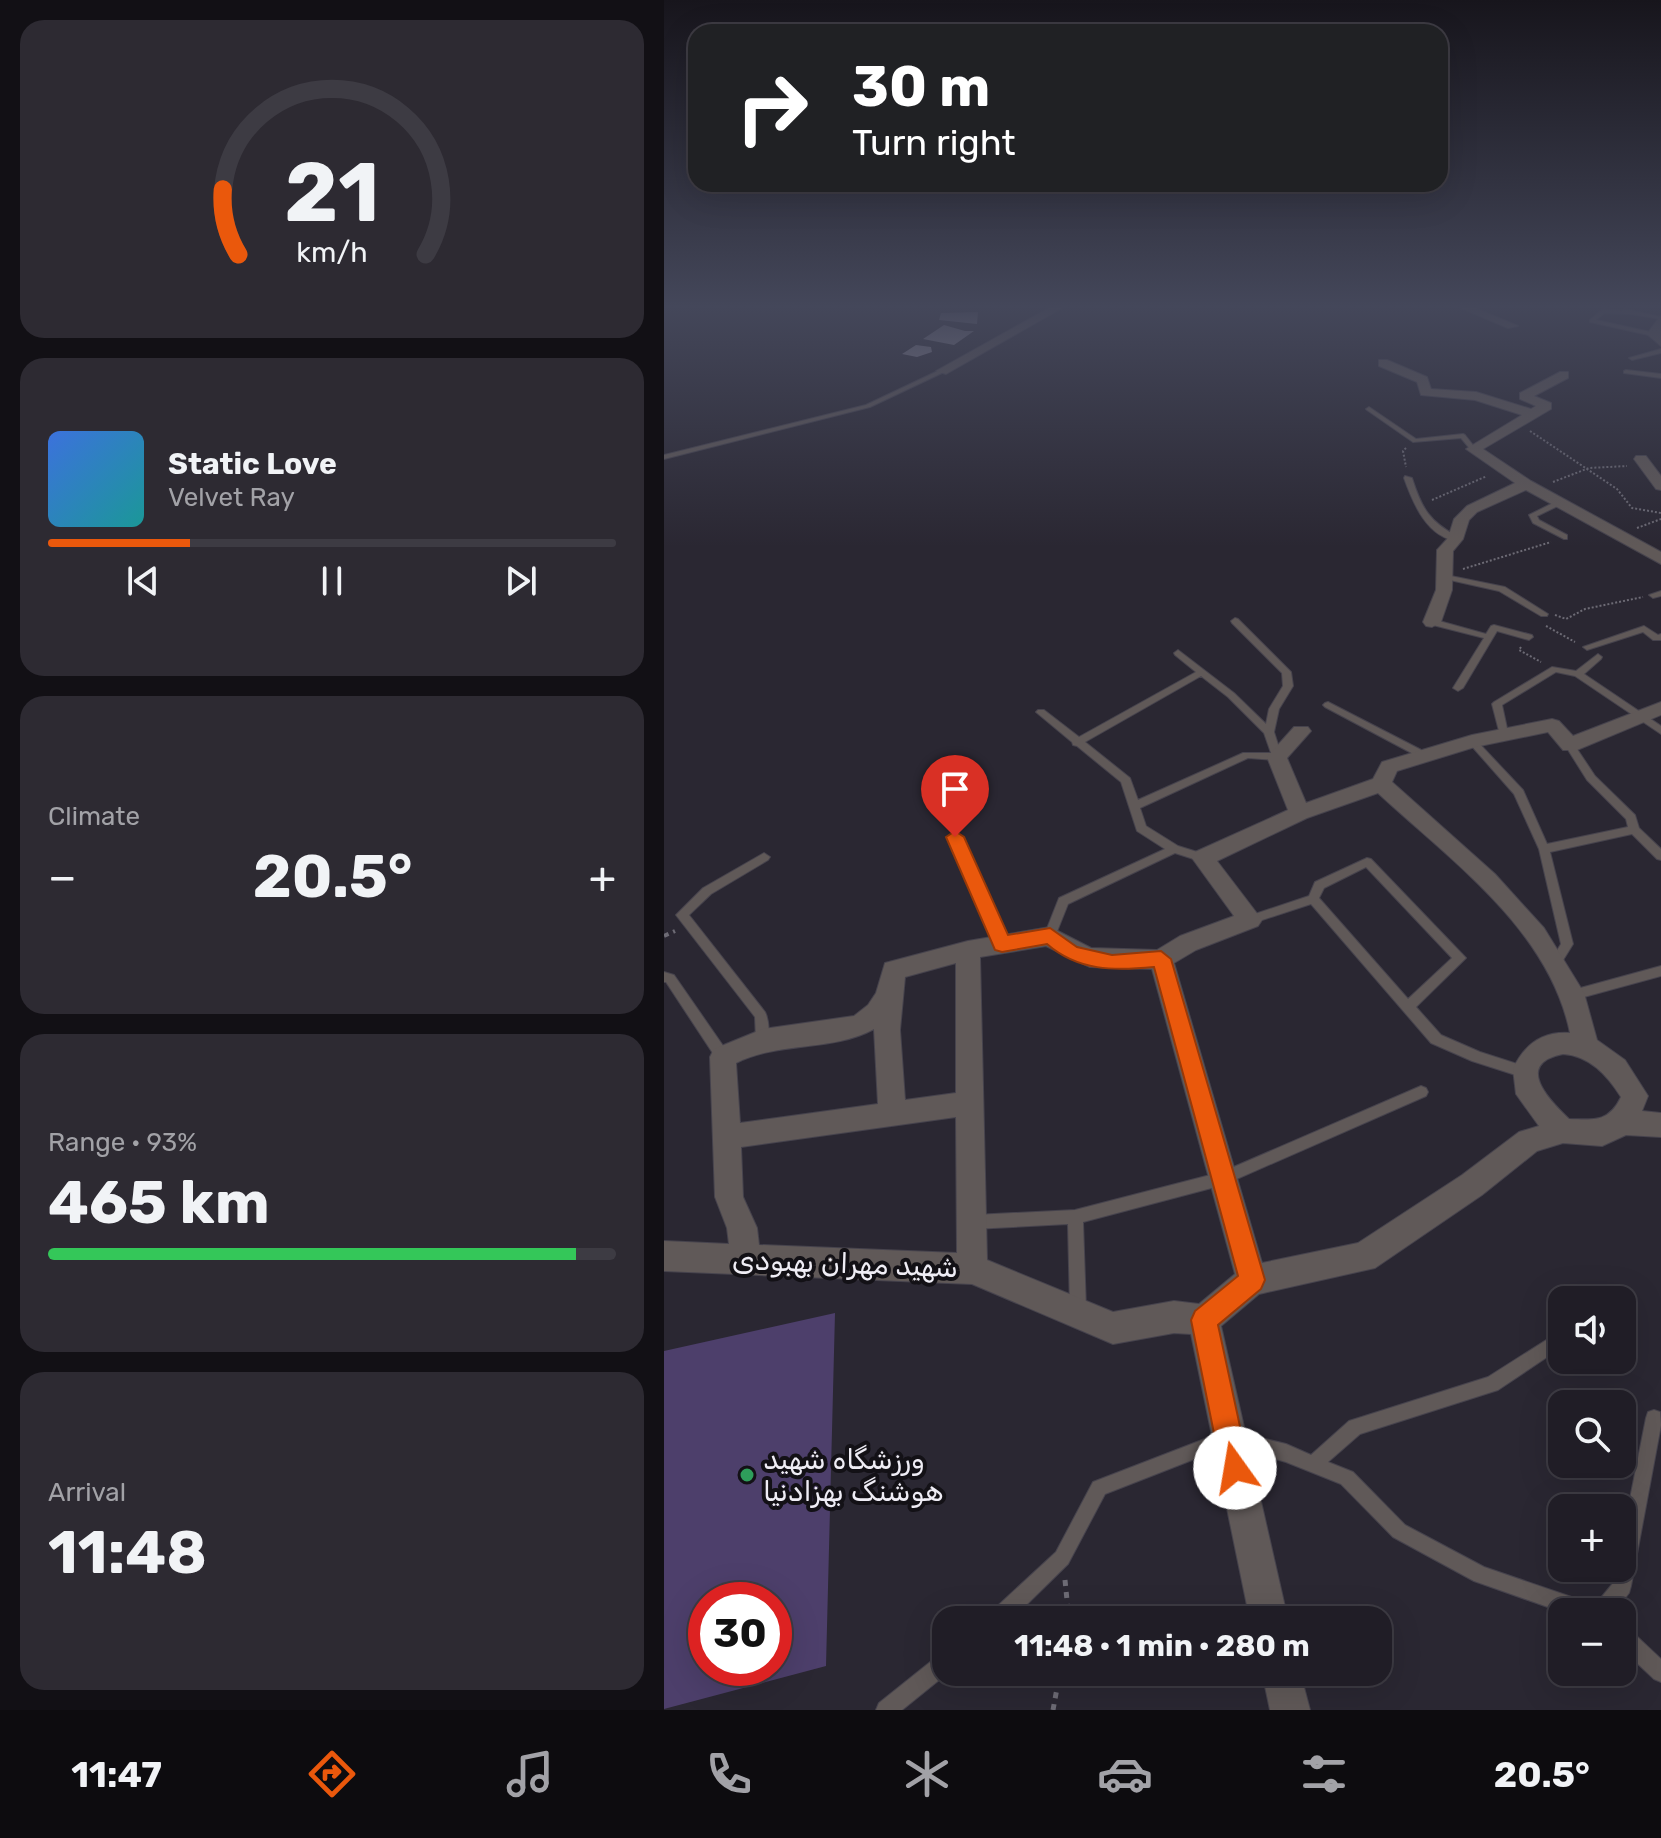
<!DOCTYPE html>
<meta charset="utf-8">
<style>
:root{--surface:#201d26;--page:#2d2a32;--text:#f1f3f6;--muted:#a2a2a7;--line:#3d3b43;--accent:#ea580c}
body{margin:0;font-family:Rubik,Cairo,sans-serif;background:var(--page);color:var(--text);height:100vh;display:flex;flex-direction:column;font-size:30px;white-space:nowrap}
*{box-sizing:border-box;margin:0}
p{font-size:26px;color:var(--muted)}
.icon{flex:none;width:44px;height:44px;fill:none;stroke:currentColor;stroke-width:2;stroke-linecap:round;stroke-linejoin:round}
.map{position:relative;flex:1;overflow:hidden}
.side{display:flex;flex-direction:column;gap:20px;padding:20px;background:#121015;width:664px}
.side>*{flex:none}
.hud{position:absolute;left:24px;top:24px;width:760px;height:168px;border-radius:24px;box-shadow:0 8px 32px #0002,0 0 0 2px var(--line);background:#202124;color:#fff;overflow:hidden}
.tools{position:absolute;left:884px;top:1286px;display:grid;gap:16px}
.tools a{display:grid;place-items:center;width:88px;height:88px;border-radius:16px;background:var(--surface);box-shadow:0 8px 32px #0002,0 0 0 2px var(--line);font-size:40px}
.speed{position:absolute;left:24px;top:1582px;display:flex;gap:16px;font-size:40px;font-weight:700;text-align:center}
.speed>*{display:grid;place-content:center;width:104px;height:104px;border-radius:50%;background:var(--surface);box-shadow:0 8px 32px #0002,0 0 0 2px var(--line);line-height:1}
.speed .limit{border:12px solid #d22;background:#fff;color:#111}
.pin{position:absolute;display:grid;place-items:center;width:68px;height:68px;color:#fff;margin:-82px -34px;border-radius:50% 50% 50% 0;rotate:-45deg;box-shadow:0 0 8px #0007}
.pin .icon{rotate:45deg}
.me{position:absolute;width:88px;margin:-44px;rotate:347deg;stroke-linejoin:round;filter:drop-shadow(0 0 6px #0008)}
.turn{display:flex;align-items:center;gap:28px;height:168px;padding:0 32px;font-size:36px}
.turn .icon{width:104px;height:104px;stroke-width:2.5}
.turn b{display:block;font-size:56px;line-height:68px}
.big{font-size:60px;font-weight:700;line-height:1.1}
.side .card{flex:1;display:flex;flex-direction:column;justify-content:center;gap:12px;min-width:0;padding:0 28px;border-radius:24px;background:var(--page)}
.side .dial{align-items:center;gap:0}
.dial svg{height:208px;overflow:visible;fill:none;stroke:var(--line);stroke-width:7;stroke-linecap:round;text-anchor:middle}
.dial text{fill:var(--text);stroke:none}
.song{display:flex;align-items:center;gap:24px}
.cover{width:96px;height:96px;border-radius:12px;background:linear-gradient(135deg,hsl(220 70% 55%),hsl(180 70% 35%))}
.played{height:8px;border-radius:4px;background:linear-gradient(90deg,var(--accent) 25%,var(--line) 25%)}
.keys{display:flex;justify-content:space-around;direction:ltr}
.heat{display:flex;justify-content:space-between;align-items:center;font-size:44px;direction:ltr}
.charge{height:12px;border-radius:6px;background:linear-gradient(90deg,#34c759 93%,var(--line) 0)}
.trip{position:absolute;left:268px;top:1606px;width:460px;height:80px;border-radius:24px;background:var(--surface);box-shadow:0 8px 32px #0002,0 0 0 2px var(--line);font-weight:700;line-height:80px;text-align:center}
.tab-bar{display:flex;height:128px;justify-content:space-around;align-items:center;background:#0d0c0f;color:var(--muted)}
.tab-bar .icon{width:56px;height:56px}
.tab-bar .active{color:var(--accent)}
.tab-bar b{font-size:36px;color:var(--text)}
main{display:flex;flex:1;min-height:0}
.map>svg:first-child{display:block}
.green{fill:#4d3f6b;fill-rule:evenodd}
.building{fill:#9995a3}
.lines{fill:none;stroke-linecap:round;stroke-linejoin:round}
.lane-casing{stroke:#46434d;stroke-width:2}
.street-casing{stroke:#46434d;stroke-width:2}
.path-far2{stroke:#6d6b75;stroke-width:2;stroke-dasharray:2 2;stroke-linecap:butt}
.path-far1{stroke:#6d6b75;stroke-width:4;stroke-dasharray:5 5;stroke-linecap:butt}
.path{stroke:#6d6b75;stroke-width:5;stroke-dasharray:6 6;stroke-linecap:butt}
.lane{fill:#605958;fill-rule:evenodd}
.street{fill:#605958;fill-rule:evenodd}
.route{fill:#ea580c;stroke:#983908;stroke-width:2}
.leisure-dot{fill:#2e9e5b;stroke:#131116;stroke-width:3}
.labels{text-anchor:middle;stroke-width:8;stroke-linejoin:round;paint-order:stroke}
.near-street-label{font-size:28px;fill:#efedf5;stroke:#131116}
.near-poi-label{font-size:28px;fill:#efedf5;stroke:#131116;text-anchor:start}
</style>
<main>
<section class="side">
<div class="card dial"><svg viewBox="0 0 100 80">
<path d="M14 69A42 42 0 1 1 86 69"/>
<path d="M14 69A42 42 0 0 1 8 44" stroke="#ea580c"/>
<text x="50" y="56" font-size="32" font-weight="700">21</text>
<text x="50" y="72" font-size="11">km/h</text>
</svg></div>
<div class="card">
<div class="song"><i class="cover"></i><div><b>Static Love</b><p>Velvet Ray</p></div></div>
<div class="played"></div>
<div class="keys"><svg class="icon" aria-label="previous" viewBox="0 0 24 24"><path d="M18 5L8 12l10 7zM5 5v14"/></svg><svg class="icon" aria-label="pause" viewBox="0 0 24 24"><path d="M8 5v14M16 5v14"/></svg><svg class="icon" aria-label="next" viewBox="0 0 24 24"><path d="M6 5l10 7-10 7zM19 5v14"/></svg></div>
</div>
<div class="card"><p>Climate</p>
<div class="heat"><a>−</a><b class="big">20.5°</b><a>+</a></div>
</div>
<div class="card"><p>Range · 93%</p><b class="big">465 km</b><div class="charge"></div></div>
<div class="card"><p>Arrival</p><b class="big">11:48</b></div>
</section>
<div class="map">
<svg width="997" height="1710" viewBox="0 0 997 1710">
<rect width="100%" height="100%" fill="#2a2732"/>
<path class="green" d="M171,1313l-9,353 -162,43v-358zM42,1600h68v68h-68z"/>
<path class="building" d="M314,312l-1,12 -38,-4 2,-7z
M280,325l21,6h9l-20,14 -31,-6z
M252,345l15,2 1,5 -15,5 -15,-3z"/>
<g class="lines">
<g class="lane-casing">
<path id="lane" d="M939,309l19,2 3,-2 36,8v2l-30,-5 -27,-1 -8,7 59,13 -2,3 -63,-14v-2z
M997,349v4l-29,7 -3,-2z
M278,369l2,1v2l-74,35 -206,52v-4l202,-50z
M962,370l35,4v4l-37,-5v-2z
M705,407l47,32 47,-5 2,1 11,14 -5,1 -10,-12 -48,4 -46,-32 -1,-1z
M741,476l7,2c10,31 17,43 46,59v4c-31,-3 -45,-38 -54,-63z
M893,501l7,2 -27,13 2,4 28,15v4h-3l-31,-16 -4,-8z
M777,574l64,13 43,27 -1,2h-6l-42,-25 -58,-13z
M997,591v5l-8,2 -4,-3z
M571,618l3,1 53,53 2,14 -14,23 -5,23 8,25 -5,3 -29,-2 -108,50 6,18 32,20 29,9 2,3 -2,3 -4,1 -28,-9 -107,51 -14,35h-8l-2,-3 15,-38 106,-49 -28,-18 -16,-49 -44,-36 -4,-1 -1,-3 -36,-30 2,-2h6l35,27 117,-65 -21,-17 -1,-2 4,-3 56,43 32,31 3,-15 14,-23 -1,-13 -50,-50 -1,-2zM537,676l27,21 36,36 7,20h-28l-105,47 -8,-22 -45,-36z
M768,619l54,15 5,-8 3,-1 38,10 1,2 -4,3 -32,-9 -34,57 -5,3 -5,-3 31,-50 -55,-14v-4z
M980,626l14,9 3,-1v6h-8l-10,-8 -56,18 -4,-3z
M934,654l4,3 -1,2 -17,15 77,52v8l-86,-58 -19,-4 -54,33 6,28 -2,2h-6l-8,-31 2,-2 58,-35 24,4z
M664,702l101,52 1,2 -1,2h-8l-96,-51 -2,-2 2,-2z
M808,738l3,1 48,51 24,54 81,-17 -2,-8 -39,-39 -22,-35 5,-3 3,1 22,33 40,39 4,13 22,21v11l-4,-1 -25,-25 -82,18 23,92 -13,21 -4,2 -4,-2 -2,-3 11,-18 -22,-95 -25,-55 -45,-51 -2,-2 2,-2z
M291,833l5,4 48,107 -2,3h-8l-2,-3 -46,-107z
M100,853l6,4 -2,3 -57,34 -22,21 76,97c4,8 5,24 2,32l-5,1 -5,-1 -1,-4 -1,-23 -79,-102 27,-27z
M703,858l4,1 95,99 -50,49 25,28 39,17 50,16 2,4 -2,4 -5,2 -53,-17 -41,-18 -120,-139 -61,20 -4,-1 -2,-3 2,-3 63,-21 6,-14zM702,867l86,91 -44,41 -89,-101 5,-10z
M997,966v10l-88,24 -4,-1 -2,-4 2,-4 4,-1z
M0,972l10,3 54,78 2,4 -2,4 -5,2 -5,-2 -52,-79h-2z
M757,1086l5,2 2,4 -2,4 -203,89 -140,37 3,87 -2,6 -6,2 -6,-2 -2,-6 -2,-85 -94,5 -5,-2 -2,-5 2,-5 5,-2 101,-5 147,-38z
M898,1330v17l-64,43 -138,44 -32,28 25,10 52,53 79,42 111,38 19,-23 2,-14h6v-29l24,-121 2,-6 6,-2 6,2 1,13 -30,161 -2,7 -15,19h-52l-88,-31 -81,-44 -52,-53 -55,-22 -58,-16 -123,48 -37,70 -57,56h-23l2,-7 66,-61 37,-70 135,-52 58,14 25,11 38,-34 139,-44z
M958,1627l7,2 32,30v23l-7,-3 -32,-30z
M282,1652v20h3l-47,38h-26l3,-7 60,-48z"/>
</g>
<g class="street-casing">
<path id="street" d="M385,308h13l-116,66 -10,-3z
M797,308h14l43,18 -10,2z
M997,315v31l-14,-12z
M715,360h8l40,17 4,12 45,3 55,17 5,-3 -16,-7v-6l40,-21h8v6l-34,18 17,7v6l-68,40 48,32 130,71v12l-135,-74 -49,22 -8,8 -6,19 -10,12 -1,39 -11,32 -9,5 -6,-1 -3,-4 13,-32 1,-40 11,-12 6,-19 13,-13 48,-23 -49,-34 56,-34 -47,-15 -54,-5 -4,-13 -38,-16z
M972,456h10l15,20v14l-5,-1 -22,-30z
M997,702v13l-84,35h-14l-15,-18 -73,15 -78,24 -5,11 103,92 49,54 40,65 13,47 28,20 23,36 -6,15 19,2v24l-35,-2 -24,11 -39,-3 -26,8 -55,44 -107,73 -116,26 -38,32 67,294h-38l-59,-286 -17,-1 -61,11 -141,-60 -308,-13v-30l65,3 -2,-16 -12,-31 -5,-140 4,-8 49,-20 91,-13 14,-11 8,-12 9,-30 83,-22 82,-14 41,21 66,2 23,-14 54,-20 -42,-58 3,-6 93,-42 -21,-53 27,-30h14l3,4 -24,27 19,45 67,-24 9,-17 90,-27 80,-16 7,2 14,15zM714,793c73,68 171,136 192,240 -28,-2 -46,12 -57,36l3,25 23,32 -20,6 -57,43 -104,68 -96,20 -88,-300 22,-13 62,-24 4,-6 -45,-59 90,-43zM382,946l44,21 62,2 83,305 -36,30 -25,-3 -61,11 -126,-52 -7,-303zM292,963v130l-51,7 -5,-70 5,-53zM210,1029l4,75 -138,19 -4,-60c44,-22 96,-11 138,-34zM899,1054c27,2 44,21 58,43 -12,25 -26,23 -52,22 -19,-18 -56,-55 -6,-65zM292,1117l1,136 -198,-8 -2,-17 -14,-31 -2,-50z
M598,1672h38l10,38h-40z"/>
</g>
<path class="path-far2" d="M866,431l87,58 15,19 29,5
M742,448l-3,3 3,16
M889,482l36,-14 38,-2
M768,500l55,-24
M973,528l24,-9
M799,569l88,-27
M891,615l11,4 19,-10 58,-12
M882,626l29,16
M857,647l-2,3 22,12"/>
<path class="path-far1" d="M0,936l11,-5"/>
<path class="path" d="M401,1580l4,40
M389,1710l7,-38"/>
<use href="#lane" class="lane"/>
<use href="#street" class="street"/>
</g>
<linearGradient id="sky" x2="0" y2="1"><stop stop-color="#17151c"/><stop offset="0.56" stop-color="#44475a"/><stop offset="1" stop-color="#44475a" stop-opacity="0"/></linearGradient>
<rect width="997" height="547" fill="url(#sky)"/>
<path class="route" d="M291,831l9,6 44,98 42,-7 27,19 35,8 49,-4 10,8 94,321 -4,9 -43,36 31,143 -4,10 -10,4 -10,-4 -4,-10 -30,-148 4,-9 43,-35 -84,-309c-40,4 -76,4 -107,-23l-45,8 -7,-2 -49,-113z"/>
<circle class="leisure-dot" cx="83" cy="1475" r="8"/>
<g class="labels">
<g class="near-street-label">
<text transform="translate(181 1263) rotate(2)" y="10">شهید مهران بهبودی</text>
</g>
<g class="near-poi-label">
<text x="99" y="1469">ورزشگاه شهید<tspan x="99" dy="32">هوشنگ بهزادنیا</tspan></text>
</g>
</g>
</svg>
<div class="tools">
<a><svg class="icon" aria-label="sound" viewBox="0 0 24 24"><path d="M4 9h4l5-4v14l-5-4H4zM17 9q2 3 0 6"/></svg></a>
<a><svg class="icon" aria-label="search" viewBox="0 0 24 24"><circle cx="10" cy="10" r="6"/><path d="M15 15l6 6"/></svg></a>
<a>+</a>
<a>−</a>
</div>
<div class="speed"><div class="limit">30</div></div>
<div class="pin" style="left:291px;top:837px;background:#d93025"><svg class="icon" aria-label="arrive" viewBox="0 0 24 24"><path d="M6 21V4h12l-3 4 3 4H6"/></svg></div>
<svg class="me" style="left:571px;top:1468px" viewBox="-20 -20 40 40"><circle r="19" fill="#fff"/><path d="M0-13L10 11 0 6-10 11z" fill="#ea580c"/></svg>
<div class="trip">11:48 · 1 min · 280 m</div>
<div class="hud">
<div class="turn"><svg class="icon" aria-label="right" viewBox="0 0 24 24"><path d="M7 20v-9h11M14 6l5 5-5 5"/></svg><div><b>30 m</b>Turn right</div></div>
</div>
</div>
</main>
<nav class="tab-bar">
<b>11:47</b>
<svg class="icon active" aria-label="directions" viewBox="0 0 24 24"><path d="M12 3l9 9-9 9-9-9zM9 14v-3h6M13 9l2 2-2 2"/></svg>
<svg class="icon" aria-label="music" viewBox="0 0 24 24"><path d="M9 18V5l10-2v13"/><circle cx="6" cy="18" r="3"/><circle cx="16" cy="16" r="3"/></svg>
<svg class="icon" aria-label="phone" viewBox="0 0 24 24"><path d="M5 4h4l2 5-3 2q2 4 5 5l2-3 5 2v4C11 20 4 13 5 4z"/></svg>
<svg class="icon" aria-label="climate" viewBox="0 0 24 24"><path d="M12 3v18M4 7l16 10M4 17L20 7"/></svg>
<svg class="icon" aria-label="car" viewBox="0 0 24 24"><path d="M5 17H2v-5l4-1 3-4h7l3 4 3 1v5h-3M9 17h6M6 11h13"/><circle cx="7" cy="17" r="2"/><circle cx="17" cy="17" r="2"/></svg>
<svg class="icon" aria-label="filters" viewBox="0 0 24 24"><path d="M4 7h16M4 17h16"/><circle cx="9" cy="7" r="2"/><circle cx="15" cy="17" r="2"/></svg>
<b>20.5°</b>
</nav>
